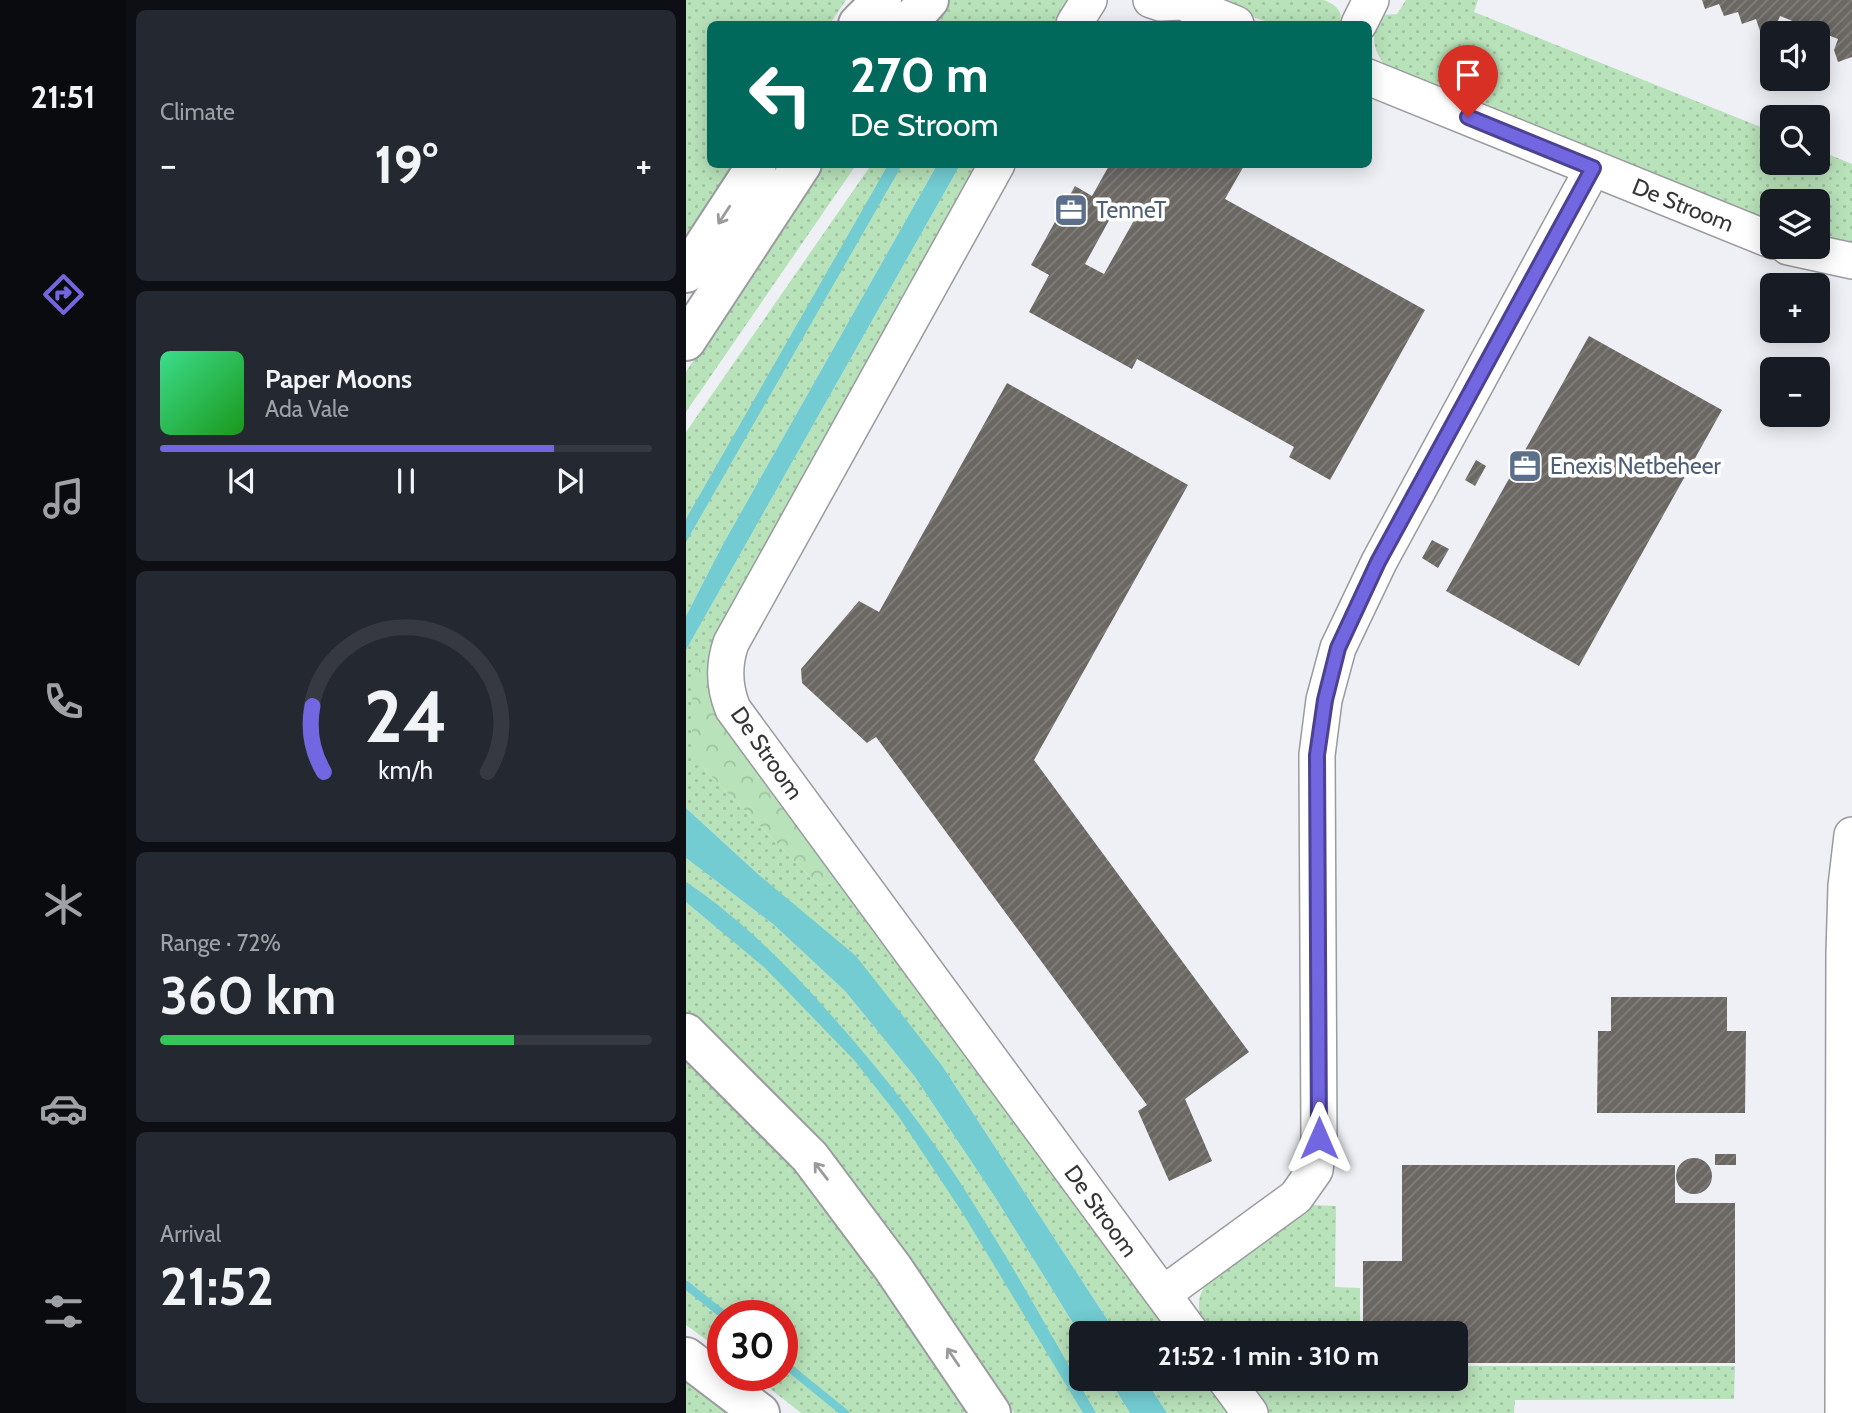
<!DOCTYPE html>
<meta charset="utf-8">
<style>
:root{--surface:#171b24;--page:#242831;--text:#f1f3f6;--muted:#9ea1a6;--line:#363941;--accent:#7366e1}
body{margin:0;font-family:Cabin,sans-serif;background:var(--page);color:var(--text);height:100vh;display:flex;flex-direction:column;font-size:26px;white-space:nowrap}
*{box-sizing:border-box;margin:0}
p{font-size:23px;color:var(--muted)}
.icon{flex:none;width:38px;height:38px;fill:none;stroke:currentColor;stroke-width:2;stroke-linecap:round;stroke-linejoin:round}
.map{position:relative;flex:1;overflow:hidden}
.panel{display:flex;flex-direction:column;gap:10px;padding:10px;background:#0d0f14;width:560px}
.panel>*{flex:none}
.banner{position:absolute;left:21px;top:21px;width:665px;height:147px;border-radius:10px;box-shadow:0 4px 18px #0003;background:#00695c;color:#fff;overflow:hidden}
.fabs{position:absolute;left:1074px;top:21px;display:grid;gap:14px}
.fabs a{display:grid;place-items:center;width:70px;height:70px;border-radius:10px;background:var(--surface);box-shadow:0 4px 18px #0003;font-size:35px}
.speed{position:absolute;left:21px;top:1300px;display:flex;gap:14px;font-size:35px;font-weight:700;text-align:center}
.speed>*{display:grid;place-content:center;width:91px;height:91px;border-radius:50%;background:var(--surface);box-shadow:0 4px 18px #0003;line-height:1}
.speed .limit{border:10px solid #d22;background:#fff;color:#111}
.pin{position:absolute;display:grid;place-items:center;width:60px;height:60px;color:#fff;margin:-72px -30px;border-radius:50% 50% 50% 0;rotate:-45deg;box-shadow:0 0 7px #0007}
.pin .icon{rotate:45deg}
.me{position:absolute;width:77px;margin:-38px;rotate:0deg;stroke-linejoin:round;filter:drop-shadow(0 0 5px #0008)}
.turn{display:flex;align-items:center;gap:24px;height:147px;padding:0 28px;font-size:32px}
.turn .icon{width:91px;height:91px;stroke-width:2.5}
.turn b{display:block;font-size:49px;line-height:60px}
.big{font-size:52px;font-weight:700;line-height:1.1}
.panel .card{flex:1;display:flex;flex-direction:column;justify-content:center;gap:10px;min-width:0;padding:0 24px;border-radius:10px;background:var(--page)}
.panel .dial{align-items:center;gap:0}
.dial svg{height:182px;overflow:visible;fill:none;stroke:var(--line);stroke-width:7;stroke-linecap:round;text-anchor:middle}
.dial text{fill:var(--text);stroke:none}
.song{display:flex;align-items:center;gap:21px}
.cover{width:84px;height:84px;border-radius:10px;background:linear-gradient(135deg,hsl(150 70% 55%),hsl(120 70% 35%))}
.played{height:7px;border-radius:4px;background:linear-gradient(90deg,var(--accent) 80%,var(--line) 80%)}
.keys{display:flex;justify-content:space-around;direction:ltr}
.heat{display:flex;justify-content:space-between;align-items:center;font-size:38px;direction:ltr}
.charge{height:10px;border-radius:5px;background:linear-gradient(90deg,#34c759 72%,var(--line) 0)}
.trip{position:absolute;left:383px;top:1321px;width:399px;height:70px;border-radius:10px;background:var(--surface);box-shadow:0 4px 18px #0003;font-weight:700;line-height:70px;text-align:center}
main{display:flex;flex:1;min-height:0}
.menu{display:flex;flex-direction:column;width:126px;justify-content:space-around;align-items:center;background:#090b0e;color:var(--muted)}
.menu .icon{width:49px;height:49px}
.menu .selected{color:var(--accent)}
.menu b{font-size:32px;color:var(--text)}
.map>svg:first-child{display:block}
.grass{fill:url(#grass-dots)}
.forest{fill:url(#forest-crowns)}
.water{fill:#72ccd2}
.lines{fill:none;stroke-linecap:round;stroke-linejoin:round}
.stream{stroke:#72ccd2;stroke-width:8}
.building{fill:url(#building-hatch);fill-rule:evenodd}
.minor-casing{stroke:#9a9a9f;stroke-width:38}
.major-casing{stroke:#9a9a9f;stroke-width:42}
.highway-casing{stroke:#9a9a9f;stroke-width:42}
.minor{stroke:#fff;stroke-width:35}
.major{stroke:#fff;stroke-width:38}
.highway{stroke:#fff;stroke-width:38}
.oneway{stroke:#9a9a9b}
.route-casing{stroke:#4b4292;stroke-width:18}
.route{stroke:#7366e1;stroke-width:12}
.labels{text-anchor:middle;stroke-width:7;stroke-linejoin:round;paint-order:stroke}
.street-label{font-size:23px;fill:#343537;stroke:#fff}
.service-label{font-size:23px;fill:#4e5e75;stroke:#fff;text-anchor:start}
</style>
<main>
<nav class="menu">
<b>21:51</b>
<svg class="icon selected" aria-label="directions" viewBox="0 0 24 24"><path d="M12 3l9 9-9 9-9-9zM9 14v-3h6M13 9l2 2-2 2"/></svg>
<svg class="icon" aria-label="music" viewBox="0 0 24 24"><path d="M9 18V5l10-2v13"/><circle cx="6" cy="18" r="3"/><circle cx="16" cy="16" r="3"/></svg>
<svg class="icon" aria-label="phone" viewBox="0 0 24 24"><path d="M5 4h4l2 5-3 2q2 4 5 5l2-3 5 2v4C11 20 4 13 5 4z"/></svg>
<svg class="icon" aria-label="climate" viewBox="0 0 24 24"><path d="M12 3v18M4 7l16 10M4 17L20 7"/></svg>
<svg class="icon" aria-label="car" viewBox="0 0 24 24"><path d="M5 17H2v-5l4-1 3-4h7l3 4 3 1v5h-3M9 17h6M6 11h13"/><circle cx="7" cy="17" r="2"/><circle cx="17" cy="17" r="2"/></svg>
<svg class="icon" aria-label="filters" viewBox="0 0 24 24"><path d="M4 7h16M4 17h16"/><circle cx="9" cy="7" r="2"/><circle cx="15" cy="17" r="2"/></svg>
</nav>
<section class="panel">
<div class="card"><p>Climate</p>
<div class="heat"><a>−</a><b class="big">19°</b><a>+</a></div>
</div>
<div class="card">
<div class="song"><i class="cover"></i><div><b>Paper Moons</b><p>Ada Vale</p></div></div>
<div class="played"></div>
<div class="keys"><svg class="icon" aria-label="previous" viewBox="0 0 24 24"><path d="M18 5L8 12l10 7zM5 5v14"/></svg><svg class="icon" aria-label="pause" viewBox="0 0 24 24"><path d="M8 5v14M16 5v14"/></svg><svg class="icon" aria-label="next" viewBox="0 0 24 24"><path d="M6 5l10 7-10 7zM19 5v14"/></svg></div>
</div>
<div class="card dial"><svg viewBox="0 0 100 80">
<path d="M14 69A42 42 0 1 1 86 69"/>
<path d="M14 69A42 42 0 0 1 9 40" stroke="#7366e1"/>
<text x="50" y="56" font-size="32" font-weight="700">24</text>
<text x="50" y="72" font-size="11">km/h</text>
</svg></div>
<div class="card"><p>Range · 72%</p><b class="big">360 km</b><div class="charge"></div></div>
<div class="card"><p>Arrival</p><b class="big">21:52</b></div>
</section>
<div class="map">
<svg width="1166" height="1413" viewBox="0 0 1166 1413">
<defs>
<pattern id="grass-dots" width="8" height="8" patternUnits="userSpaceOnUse" patternTransform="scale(1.75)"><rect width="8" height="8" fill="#b8e2ba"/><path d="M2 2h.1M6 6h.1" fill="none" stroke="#9fc2a0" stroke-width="1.8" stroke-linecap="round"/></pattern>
<pattern id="forest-crowns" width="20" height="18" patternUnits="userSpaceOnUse" patternTransform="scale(1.75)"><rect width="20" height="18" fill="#b8e2ba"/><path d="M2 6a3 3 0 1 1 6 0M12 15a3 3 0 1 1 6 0" fill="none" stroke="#9fc2a0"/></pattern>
<pattern id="building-hatch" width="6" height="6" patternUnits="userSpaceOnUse" patternTransform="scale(1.75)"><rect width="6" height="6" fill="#6b6864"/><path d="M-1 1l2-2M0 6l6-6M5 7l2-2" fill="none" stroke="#817e7c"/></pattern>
</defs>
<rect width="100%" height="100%" fill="#eff0f5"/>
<path class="grass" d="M0,0h160l-16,24h-120v140l29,1 -53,82z
M254,0h126v16l-5,8h-143z
M543,0h95c12,5 20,11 15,24 -33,0 -88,6 -110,-24z
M720,0h72l-4,12 299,120v31h45v-13l34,14v82l-34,-7v-38h-45v24l-381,-153c-19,-17 -23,-35 -11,-57l16,-1z
M135,165h35l-170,247v-40z
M185,165h66l-215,381 -36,70v-184z
M274,165h19l-76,129 -185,344 -26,85c0,19 4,32 14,48l112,114 15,-3 6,-5 335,456h-58l-173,-266 -184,-192 -73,-67v-158z
M0,858l87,66 72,67 70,86 80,120 86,139 1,43h27l21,34h-116c-43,-64 -85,-130 -131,-193 -57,-77 -125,-145 -197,-207z
M0,1047l109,106 187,260h-181l-47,-37h28v-60h-59v36l-37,-27z
M625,1205l25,1 -1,81 25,1v45h-153c-8,-18 -13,-31 -1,-49z
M770,1366h279l-1,33 -219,1 -1,13h-248l-25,-34h215z
M0,1377l48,36h-48z
M459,1379h62l25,34h-65z"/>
<path class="forest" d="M27,652l126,225 -6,5 -15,3 -112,-114 -11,-18 -3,-16v-32l3,-32z"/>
<path class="water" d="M202,165h14l-216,377v-23z
M251,165h23l-274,485v-34l36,-70z
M0,808l73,67 97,81 87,111 173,266 -34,1 -1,2 -86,-139 -80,-120 -70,-86 -72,-67 -87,-66z
M0,882c54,36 102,84 145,133 53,59 102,123 144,191 43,68 81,138 121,207h-13l-121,-201 -63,-95 -45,-57 -89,-92 -79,-66z
M423,1379h36l22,34h-37z"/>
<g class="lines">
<path class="stream" d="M0,1285l39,31
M96,1362l63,51"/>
</g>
<path class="building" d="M1016,0h150v57l-14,5 -4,-12 4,-11 -58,-23 -4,10 -16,5 -4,-12 -14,5 -4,-12 -14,4 -5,-12 -14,5z
M424,164h135l-20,35 200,111 -95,170 -41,-23 5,-10 -157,-88 -5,10 -103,-57 20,-37 -18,-10 44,-79 17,10zM432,204l19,11 -33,59 -19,-10z
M903,336l133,74 -143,256 -133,-75z
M321,383l181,102 -154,275 215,292 -64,47 27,62 -43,20 -31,-70 9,-6 -271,-368 -9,6 -65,-60 -1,-14 58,-68 20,11z
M790,460l10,6 -11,20 -10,-6z
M746,540l17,9 -11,19 -16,-10z
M925,997h116v34h19l-1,82h-148l1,-82h13z
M1029,1154h21v11h-21z
M990 1176a18 18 0 1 1 36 0a18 18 0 1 1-36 0Z
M716,1165h273v38h60v160h-279v-29h-93v-73h39z"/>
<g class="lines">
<g class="minor-casing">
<path id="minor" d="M465,0l9,3 22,-1 54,22
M388,24l15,-24
M673,24l12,-24
M682,77l405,164
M311,164l-266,479c-8,23 -7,44 2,66l459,625
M1102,247l64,14
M477,1294l133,-97 19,-27 4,-32 -2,-383 7,-55 14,-52 41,-86 214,-394
M539,1379l25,34
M1157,1413l1,-460 2,-67 6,-51"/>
</g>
<g class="major-casing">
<path id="major" d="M172,24l24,-24
M221,24l22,-24
M0,273l71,-109
M0,341l116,-177"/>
</g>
<g class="highway-casing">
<path id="highway" d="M0,1033l124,124 83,111 98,145
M0,1357l74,56"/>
</g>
<use href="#minor" class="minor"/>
<use href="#major" class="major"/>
<use href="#highway" class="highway"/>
</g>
<defs><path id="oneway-shaft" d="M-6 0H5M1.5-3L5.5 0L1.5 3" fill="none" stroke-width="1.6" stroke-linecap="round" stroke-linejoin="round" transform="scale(1.75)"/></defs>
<g class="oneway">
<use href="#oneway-shaft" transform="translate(38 215) rotate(123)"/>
<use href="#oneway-shaft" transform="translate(135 1171) rotate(-128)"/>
<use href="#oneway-shaft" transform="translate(267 1357) rotate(-124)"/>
</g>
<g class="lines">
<g class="route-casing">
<path id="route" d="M633,1138l-2,-383 8,-55 13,-52 40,-86 215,-394 -125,-51"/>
</g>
<use href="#route" class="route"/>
</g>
<defs>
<g id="office-square" transform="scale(1.75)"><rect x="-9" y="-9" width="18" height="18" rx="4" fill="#5c6f8a" stroke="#fff"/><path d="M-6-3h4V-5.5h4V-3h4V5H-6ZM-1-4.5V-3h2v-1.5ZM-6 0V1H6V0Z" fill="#fff"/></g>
</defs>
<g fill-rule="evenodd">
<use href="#office-square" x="385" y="210"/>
<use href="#office-square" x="839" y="466"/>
</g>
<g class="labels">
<g class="street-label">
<text transform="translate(997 205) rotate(22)" y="8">De Stroom</text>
<text transform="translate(81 753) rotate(55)" y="8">De Stroom</text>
<text transform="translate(415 1211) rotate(54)" y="8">De Stroom</text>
</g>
<g class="service-label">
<text x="410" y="218">TenneT</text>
<text x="864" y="474">Enexis Netbeheer</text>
</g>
</g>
</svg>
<div class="fabs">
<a><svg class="icon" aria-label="sound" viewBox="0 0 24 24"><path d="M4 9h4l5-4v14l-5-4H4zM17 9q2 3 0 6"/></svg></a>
<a><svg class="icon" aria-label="search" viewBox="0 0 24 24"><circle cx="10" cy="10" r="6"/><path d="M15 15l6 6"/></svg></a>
<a><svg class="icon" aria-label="layers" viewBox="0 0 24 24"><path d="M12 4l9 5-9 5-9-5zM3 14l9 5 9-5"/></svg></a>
<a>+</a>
<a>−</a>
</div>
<div class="speed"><div class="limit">30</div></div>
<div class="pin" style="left:782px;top:117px;background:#d93025"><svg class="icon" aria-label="arrive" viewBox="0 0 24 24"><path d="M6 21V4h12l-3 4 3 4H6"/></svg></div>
<svg class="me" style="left:633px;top:1138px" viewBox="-20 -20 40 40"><path d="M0-17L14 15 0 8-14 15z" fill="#7366e1" stroke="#fff" stroke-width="4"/></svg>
<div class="trip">21:52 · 1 min · 310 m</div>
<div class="banner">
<div class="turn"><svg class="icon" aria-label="left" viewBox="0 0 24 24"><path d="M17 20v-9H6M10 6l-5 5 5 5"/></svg><div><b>270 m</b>De Stroom</div></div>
</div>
</div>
</main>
